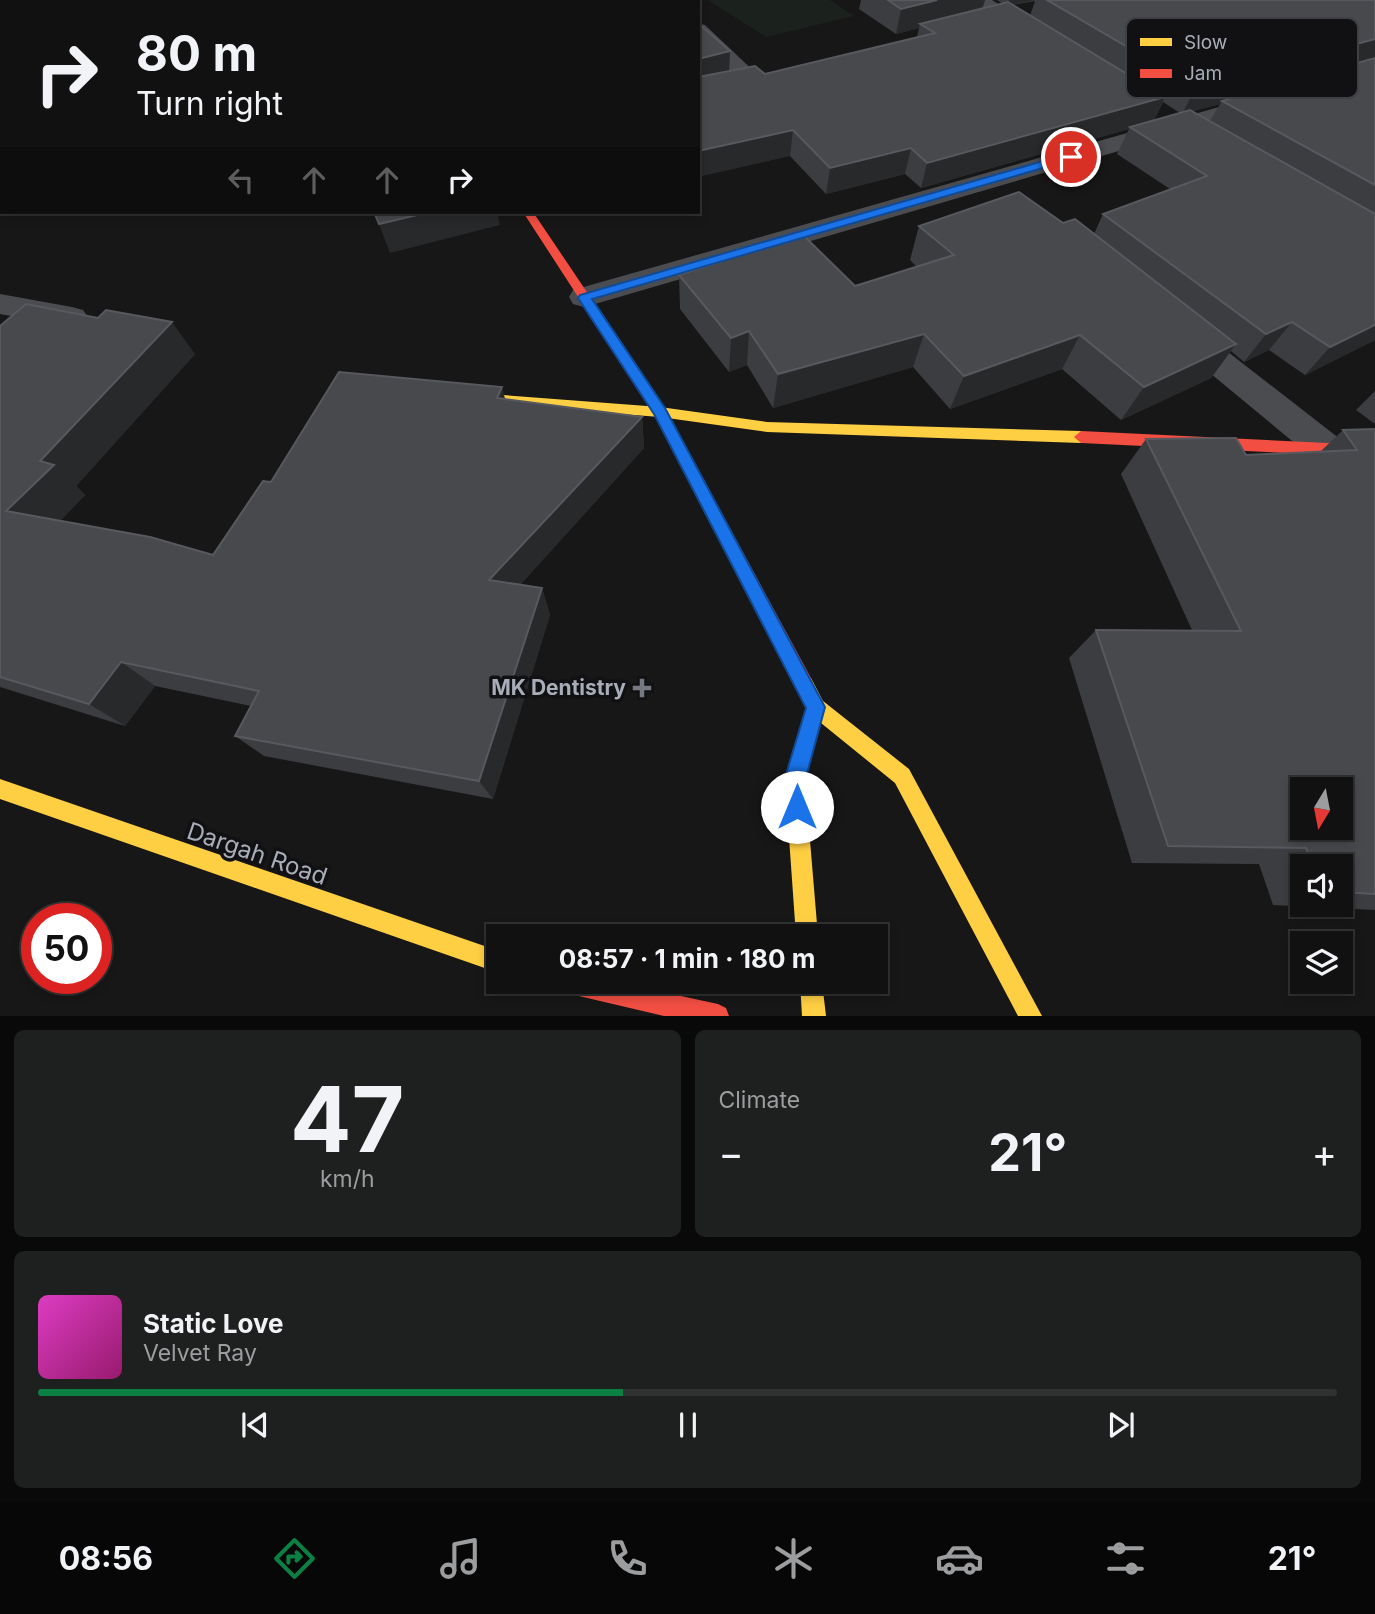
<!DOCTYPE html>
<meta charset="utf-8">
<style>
:root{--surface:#111;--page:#1e1f1f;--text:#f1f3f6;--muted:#9c9d9f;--line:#303131;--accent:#0b8043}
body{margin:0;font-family:Inter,sans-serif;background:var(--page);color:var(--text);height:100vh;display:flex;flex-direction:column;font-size:26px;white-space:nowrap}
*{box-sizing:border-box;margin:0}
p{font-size:23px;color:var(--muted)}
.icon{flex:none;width:38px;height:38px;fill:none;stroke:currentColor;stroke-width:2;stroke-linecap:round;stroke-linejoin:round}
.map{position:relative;height:1016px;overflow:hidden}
.side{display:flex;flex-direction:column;gap:14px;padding:14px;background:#090909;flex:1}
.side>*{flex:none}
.guide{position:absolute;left:0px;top:0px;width:700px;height:214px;box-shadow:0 4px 10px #0003,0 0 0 2px var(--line);background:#111;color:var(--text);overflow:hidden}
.needle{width:46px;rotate:190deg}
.buttons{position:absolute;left:1290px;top:777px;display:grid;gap:14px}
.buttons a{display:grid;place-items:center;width:63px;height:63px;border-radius:0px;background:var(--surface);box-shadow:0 4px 10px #0003,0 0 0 2px var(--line);font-size:35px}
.speed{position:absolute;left:21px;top:903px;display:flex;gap:14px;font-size:35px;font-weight:700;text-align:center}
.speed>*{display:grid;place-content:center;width:91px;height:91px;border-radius:50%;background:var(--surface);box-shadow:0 4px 10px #0003,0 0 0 2px var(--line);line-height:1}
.speed .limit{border:10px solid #d22;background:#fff;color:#111}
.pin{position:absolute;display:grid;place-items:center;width:60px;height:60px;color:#fff;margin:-30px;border:4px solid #fff;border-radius:50%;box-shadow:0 2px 7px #0007}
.me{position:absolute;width:77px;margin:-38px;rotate:0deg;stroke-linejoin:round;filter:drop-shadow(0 0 5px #0008)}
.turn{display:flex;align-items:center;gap:24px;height:147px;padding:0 21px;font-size:32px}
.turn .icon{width:91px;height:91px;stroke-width:2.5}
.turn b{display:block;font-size:49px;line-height:60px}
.lanes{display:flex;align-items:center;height:66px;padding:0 21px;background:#0003;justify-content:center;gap:35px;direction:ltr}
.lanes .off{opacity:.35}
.big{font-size:52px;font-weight:700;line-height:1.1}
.side .tile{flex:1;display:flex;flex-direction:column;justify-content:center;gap:10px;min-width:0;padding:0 24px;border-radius:10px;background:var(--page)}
.side .dial{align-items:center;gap:0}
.dial b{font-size:91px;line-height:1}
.song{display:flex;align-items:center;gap:21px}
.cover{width:84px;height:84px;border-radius:10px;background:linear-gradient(135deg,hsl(310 70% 55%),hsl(320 70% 35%))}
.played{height:7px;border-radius:4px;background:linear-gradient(90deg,var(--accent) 45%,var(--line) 45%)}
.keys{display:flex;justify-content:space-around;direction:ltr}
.heat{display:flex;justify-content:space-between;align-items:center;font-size:38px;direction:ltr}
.side .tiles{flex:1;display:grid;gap:14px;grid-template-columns:1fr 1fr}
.tile:last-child{grid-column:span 2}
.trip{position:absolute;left:486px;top:924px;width:402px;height:70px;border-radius:0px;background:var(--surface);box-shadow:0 4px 10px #0003,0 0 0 2px var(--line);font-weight:700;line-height:70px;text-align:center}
.dock{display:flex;height:112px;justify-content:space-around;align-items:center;background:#070707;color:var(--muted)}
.dock .icon{width:49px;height:49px}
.dock .on{color:var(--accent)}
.dock b{font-size:32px;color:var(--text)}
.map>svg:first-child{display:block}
.green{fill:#1b211c}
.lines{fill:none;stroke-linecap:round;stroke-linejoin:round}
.street{fill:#4b4c50;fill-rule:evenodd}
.slow{fill:#ffcf43;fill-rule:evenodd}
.jam{fill:#f24e42;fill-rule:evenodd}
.wall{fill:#3c3d40;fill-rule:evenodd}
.shaded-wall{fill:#28292a}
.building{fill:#48494d;stroke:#57595e;stroke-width:2;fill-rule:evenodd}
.route{fill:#1a73e8;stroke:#114b97;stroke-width:2}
.poi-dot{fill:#757880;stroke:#111113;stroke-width:2.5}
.labels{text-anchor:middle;stroke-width:7;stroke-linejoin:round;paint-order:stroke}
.poi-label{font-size:21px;font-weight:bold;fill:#a8adb8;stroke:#111113;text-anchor:end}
.near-street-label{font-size:24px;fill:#a8adb8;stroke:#111113}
.key{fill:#111113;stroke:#3e4045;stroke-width:2}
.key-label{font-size:19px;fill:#a8adb8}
</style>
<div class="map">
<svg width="1375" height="1016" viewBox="0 0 1375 1016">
<rect width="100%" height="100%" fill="#171717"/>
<path class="green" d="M708,0h122l24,16 -88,21z"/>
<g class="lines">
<path class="street" d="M25,0h21l-22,2z
M402,0h29l-30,2z
M968,0h24l54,35 -3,5h-16z
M698,23l7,2 55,52 3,5 -3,5h-16l-46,-46z
M0,33h2l-2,14z
M1265,94l8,2 4,5 -4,5 -678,198 -11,3 -11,-3 -4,-7 4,-7z
M2,140v16l-2,1v-16z
M0,294l72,13 11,3 5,7 -5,7 -11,3 -72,-13z
M1181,321l11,3 148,115 5,10 -5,10 -13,4 -13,-4 -144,-119 -5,-8 5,-8z"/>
<path class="slow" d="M476,393l184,14 107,15 314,9 7,6 -7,6 -314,-11 -107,-15 -184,-14 -7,-5z
M804,675l7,3 12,23 86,68 133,247h-24l-123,-233 -74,-60 -16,58 13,155h-22l-11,-155 21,-73 -11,-24 2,-6z
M0,779l499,172v22l-499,-174z
M800,982h22l4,34h-24z"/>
<path class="jam" d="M385,0h9l1,2h-9z
M523,212h10l132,196 146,270 2,6 -2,6 -7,3 -7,-3 -143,-276z
M1081,431l246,12 48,-3v12l-48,3 -246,-12 -7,-6z
M555,982h61l102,22 8,4 3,8h-65l-98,-23 -8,-3z"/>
</g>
<path class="wall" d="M432,0h241l2,2h-242z
M861,0h124l-3,9 21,-5 -6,-4h378v340l-70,35 -36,-25 -25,12 -13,-11 -20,27 -90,42 -59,-51 -112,40 -37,-42 -140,41 -26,-43 -18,7 -49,-63 -1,-34 176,11 62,-19 -7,-7 9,-34 144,-3 31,11 9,-20 67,-25 -53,-35 12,-25 -208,59 -16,-14 -79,20 -36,-38 -61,-84 36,2 152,-37 2,-9 -23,6 -37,-25zM1035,1l-5,15 -18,-11zM1163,102l17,11 -26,7zM1220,104l-10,17 -17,-10z
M98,318l97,36 -119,132 9,9 -25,26 153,34 58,-73 234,-83 137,18 2,31 -124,137 22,3 8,27 -57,184 -229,-43 -29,-20 16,-30 -96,-20 -30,40 -125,-39v-361z
M1375,391v33l-19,-14z
M1375,429v481l-102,-5 -14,-41 -127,-1 -63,-205 27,-28h96l-71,-156 25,-35 100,16 75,-4 22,-21zM1302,866h38v39h-38z"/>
<path class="shaded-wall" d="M937,0h48l-4,13 -61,11 -1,4 -23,6 5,-25z
M1009,0h26l-28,6z
M1375,39v21l-153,41 -2,3 -38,10 14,-27z
M730,51l-1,25 -31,8v-25z
M1165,97l-12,25 -23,5 -1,2 -208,59 6,-25z
M793,130l-3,26 -92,21v-26z
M911,148l-6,26 -79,20 4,-26z
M430,212h67l3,13 -110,28 -11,-29z
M172,322l23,32 -119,132 9,9 -44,45 -35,-29 34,-50z
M1292,322l-23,28 -25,12 22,-28z
M1375,325v15l-70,35 25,-28z
M749,331l-2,34 -18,7 2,-34z
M924,334l-11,33 -140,41 5,-34z
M1080,335l-18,34 -112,40 14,-33z
M1236,344l-25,34 -90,42 23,-33z
M502,387l8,31 -13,-20z
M642,417l2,31 -144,159 -11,-27z
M542,588l8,27 -57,184 -14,-18z
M121,662l34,24 -30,40 -36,-22z"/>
<path class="building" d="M270,0h110l1,2h-110z
M442,0h231l2,2h-232z
M888,0h49l-36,9z
M1047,0h328v39l-179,48z
M1008,2l157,95 -238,66 -16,-15 -81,20 -37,-38 -95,21v-74l57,-11 10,8 170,-41 -15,-9z
M698,23l32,28 -32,8z
M1375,58v127l-153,-84z
M1190,110l185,104v111l-45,22 -38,-25 -26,12 -163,-120 104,-38 -77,-49z
M1019,192l44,31 12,-4 161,125 -92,43 -64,-52 -116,41 -40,-42 -146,40 -29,-43 -18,7 -52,-63 124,-40 52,51 99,-31 -35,-29z
M374,212h56l-51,12z
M26,304l72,14 8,-8 66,12 -132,139 14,4 -48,46 144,26 63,18 50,-74 8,1 68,-110 163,15 -5,11 145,19 -153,163 53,8 -63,193 -244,-45 24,-45 -138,-29 -32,42 -89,-27v-351z
M1375,429v465l-35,-2v-26h-27l-7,-18 -138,-2 -72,-216 145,1 -95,-192 90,-1 10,17 111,-5 -14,-20zM1302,789h38v39h-38z"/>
<path class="route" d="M1071,153l5,4 -2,2 -482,140 73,109 160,299 -20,74 2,26 -3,7 -7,3 -7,-3 -6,-33 22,-73 -152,-294 -76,-116 2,-3z"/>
<path class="poi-dot" d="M638.5 677.5h7v7h7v7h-7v7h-7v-7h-7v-7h7z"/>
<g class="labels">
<g class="poi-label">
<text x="626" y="695">MK Dentistry</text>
</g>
<g class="near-street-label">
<text transform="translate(257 854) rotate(19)" y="8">Dargah Road</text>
</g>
</g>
<rect x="1126" y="18" width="232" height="80" rx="10" class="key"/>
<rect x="1140" y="38" width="32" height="8" fill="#ffcf43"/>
<rect x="1140" y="69" width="32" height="9" fill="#f24e42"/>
<g class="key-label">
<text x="1184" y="49">Slow</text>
<text x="1184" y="80">Jam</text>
</g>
</svg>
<div class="buttons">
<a><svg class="needle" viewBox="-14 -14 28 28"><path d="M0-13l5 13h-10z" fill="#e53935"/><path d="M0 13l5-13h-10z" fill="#9c9d9f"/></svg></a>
<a><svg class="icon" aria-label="sound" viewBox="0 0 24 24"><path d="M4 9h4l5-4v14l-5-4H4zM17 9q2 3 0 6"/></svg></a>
<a><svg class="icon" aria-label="layers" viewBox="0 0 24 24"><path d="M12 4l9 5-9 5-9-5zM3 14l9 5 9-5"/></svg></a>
</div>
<div class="speed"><div class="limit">50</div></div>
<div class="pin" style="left:1071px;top:157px;background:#d93025"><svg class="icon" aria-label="arrive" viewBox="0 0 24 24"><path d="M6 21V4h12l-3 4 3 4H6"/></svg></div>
<svg class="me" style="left:797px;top:807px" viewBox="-20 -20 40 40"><circle r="19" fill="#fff"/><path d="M0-13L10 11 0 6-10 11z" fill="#1a73e8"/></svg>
<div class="trip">08:57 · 1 min · 180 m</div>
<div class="guide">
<div class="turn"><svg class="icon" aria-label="right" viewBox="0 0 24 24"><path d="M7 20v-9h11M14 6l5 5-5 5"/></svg><div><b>80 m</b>Turn right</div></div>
<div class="lanes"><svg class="icon off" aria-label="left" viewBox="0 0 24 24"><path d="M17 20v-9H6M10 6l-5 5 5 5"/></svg><svg class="icon off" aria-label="ahead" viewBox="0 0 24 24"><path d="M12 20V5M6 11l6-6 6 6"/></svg><svg class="icon off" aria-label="ahead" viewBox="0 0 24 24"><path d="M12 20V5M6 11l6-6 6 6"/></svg><svg class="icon" aria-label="right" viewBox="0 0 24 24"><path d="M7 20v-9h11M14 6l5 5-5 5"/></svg></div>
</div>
</div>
<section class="side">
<div class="tiles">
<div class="tile dial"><b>47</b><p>km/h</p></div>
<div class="tile"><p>Climate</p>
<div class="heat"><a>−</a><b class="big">21°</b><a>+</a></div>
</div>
<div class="tile">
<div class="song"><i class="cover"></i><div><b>Static Love</b><p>Velvet Ray</p></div></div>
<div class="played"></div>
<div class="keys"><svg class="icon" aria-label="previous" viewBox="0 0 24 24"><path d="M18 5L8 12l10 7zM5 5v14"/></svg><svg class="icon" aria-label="pause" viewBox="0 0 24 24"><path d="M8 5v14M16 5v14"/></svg><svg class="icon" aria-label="next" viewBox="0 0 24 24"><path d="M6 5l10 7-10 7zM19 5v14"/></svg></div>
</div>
</div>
</section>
<nav class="dock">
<b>08:56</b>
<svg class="icon on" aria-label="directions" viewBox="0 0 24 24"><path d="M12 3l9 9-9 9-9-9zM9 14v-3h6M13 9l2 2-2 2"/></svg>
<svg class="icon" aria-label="music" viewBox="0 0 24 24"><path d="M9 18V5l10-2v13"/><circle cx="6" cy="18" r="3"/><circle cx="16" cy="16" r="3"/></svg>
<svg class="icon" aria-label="phone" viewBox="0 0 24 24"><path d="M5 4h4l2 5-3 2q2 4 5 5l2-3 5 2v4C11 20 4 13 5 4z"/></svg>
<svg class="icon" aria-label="climate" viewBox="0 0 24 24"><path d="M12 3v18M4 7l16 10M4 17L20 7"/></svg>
<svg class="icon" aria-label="car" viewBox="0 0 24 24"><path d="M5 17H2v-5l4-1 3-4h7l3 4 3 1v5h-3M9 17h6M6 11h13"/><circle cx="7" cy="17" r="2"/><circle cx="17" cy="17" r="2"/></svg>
<svg class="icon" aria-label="filters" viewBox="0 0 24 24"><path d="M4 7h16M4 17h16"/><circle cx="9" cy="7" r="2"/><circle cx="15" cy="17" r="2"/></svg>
<b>21°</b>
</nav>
